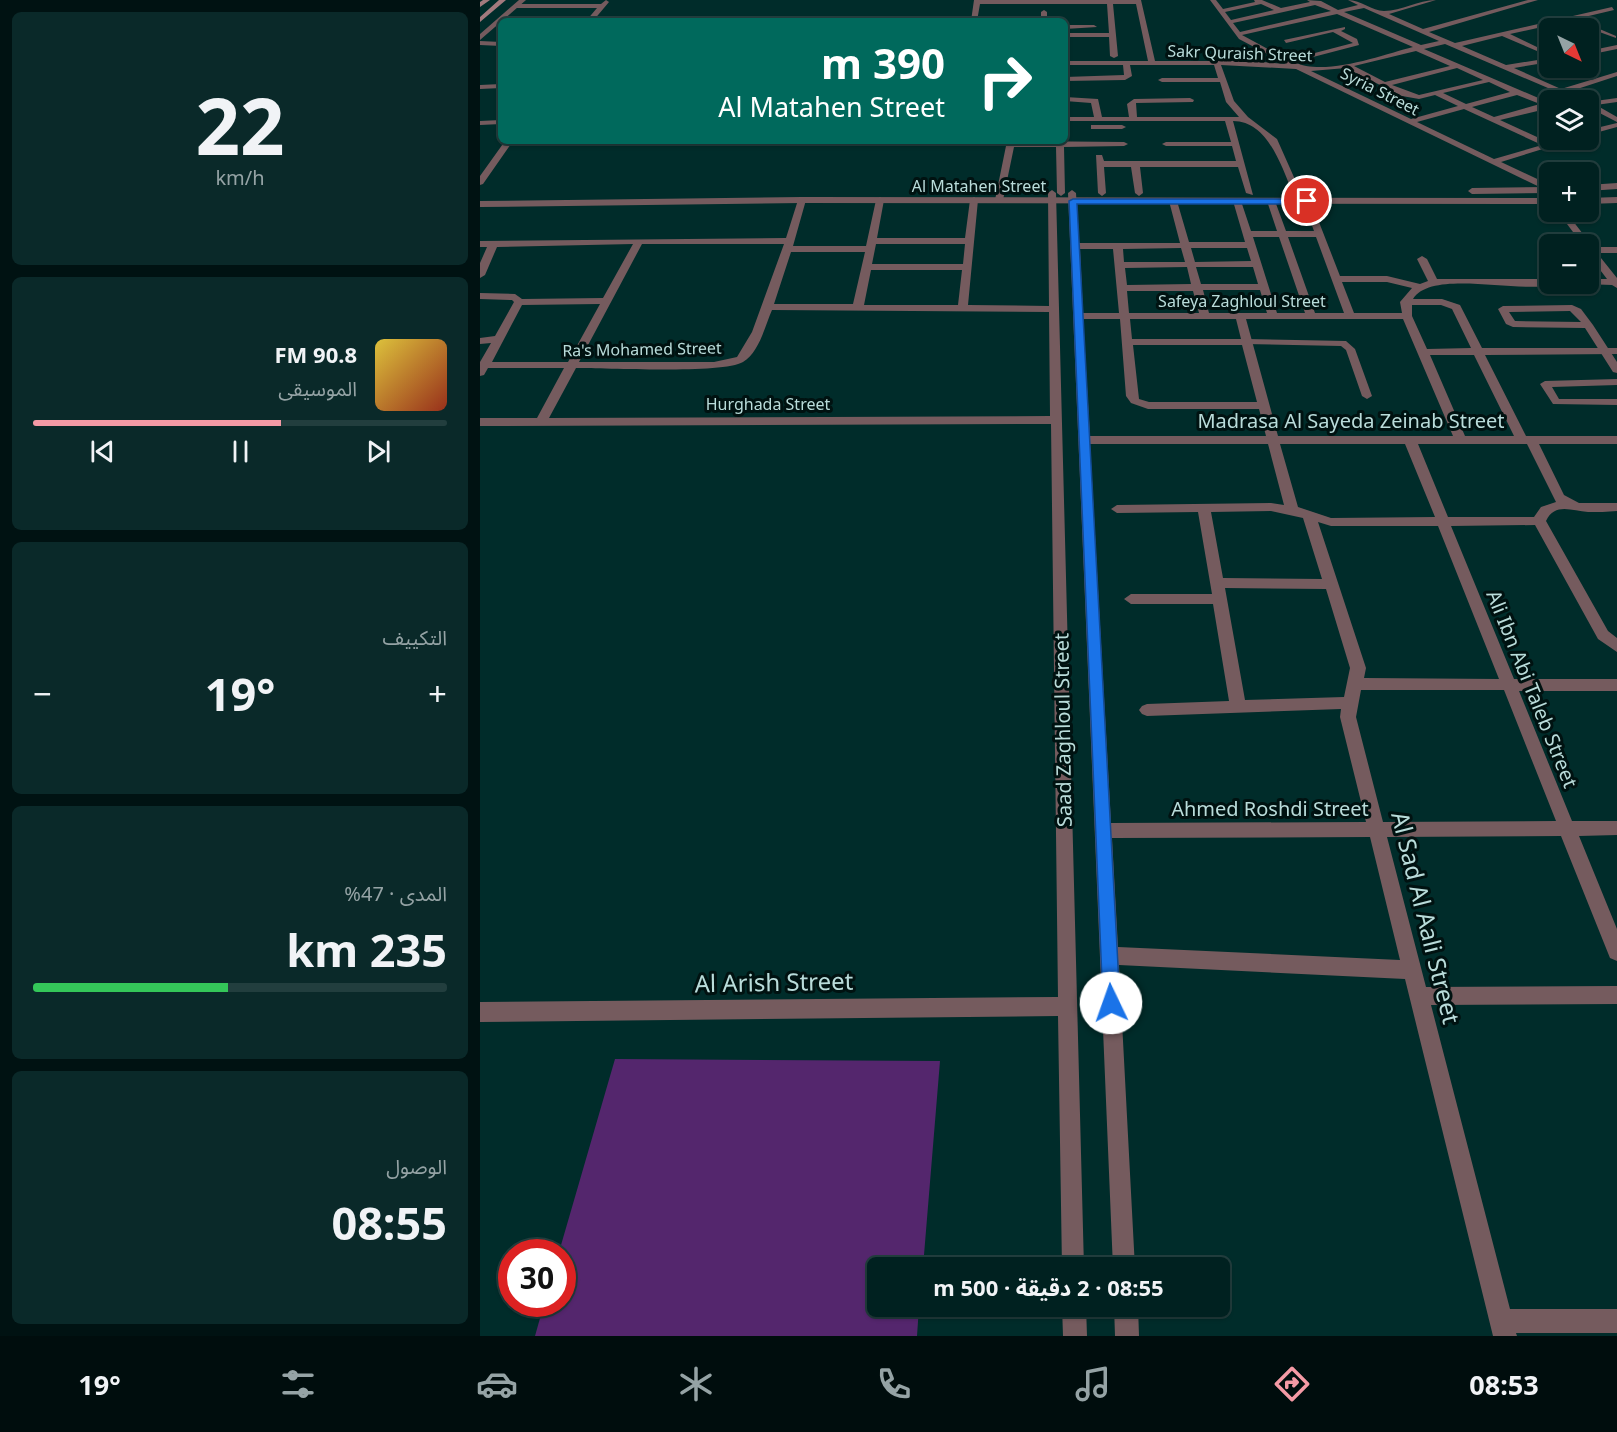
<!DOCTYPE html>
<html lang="ar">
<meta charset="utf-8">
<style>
:root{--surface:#002120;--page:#0a2929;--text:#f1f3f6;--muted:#95a3a5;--line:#223e3e;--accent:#f49aa5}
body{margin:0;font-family:"Noto Sans","Noto Sans Arabic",sans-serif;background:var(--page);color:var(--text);direction:rtl;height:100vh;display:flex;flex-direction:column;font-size:22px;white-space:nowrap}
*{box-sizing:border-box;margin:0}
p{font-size:20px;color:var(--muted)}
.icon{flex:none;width:33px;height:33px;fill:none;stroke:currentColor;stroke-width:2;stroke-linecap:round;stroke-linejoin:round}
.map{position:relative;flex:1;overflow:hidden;direction:ltr}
.side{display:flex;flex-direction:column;gap:12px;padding:12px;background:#001212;width:480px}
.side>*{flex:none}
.hud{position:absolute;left:18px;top:18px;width:570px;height:126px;border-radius:9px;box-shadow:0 2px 4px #0004,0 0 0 2px var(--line);direction:rtl;background:#00695c;color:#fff;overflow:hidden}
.needle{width:39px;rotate:137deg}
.fabs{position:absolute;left:1059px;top:18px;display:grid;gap:12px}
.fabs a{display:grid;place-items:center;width:60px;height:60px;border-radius:9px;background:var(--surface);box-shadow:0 2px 4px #0004,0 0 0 2px var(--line);font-size:30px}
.speed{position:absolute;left:18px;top:1239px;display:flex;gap:12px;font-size:30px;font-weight:700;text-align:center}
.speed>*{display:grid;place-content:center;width:78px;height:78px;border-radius:50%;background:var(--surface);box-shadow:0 2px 4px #0004,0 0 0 2px var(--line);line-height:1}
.speed .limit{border:9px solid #d22;background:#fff;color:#111}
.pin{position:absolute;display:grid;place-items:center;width:51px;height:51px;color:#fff;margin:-26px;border:3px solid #fff;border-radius:50%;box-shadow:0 2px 6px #0007}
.me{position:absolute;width:66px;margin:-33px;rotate:357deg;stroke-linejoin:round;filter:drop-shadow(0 0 4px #0008)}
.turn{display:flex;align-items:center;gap:21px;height:126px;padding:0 24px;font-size:27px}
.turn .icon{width:78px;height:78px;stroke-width:2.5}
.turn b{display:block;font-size:42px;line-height:51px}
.big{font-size:45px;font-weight:700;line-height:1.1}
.side .tile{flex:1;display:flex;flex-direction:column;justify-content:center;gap:9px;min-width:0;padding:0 21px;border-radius:9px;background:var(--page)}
.side .dial{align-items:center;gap:0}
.dial b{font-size:78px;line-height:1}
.song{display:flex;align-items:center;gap:18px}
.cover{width:72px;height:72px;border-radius:9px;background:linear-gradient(135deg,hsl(50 70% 55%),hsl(10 70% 35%))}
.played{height:6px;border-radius:3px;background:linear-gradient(90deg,var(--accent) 60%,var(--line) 60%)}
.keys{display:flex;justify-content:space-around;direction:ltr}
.heat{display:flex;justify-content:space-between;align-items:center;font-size:33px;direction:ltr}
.charge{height:9px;border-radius:4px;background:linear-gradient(90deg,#34c759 47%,var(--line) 0)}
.trip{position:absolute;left:387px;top:1257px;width:363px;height:60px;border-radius:9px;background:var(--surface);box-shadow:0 2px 4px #0004,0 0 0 2px var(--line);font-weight:700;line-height:60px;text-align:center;direction:rtl}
.tab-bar{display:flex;height:96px;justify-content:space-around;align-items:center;background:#000d0d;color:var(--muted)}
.tab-bar .icon{width:42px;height:42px}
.tab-bar .on{color:var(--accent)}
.tab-bar b{font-size:27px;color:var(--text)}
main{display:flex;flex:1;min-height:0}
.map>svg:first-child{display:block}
.green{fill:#54266d}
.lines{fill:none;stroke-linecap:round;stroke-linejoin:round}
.service{fill:#755b5e;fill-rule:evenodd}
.minor{fill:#755b5e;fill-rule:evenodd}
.tertiary{fill:#755b5e;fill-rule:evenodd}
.secondary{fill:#a27a7e;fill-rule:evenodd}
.route{fill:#1a73e8;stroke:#114b97;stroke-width:1.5}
.labels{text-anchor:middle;stroke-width:6;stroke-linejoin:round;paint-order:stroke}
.far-street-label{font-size:16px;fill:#b9dcda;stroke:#001211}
.street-label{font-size:20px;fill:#b9dcda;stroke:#001211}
.near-street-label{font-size:24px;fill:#b9dcda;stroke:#001211}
</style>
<main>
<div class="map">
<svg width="1137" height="1336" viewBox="0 0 1137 1336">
<rect width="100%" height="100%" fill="#002c2a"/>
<path class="green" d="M135,1059l325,2 -17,206 -45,1v38l41,1 -2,29h-382l9,-32h18v-52h-3z"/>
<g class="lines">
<path class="service" d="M585,25h29l3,2 -32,2z
M611,125h31l4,2 -4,2h-31z
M1092,305l9,4 12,16 24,37v11l-4,-1 -28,-44 -72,-1 -7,-3 -8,-15 5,-3zM1090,311l11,11 -66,-1 -6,-9z
M767,339l99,2 9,8 17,47 -5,3 -5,-3 -16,-46 -5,-4 -97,-2v-4z
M1137,379v6l-65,2 7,12h58v6l-64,-1 -13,-20 5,-3z"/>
<path class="minor" d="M126,0l3,2 -16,19h-7l11,-13h-81l-3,-2 3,-2h85z
M494,0h167l14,61h95l36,3 -47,-25 -29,-39h6l7,9 32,-7 -1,-2h8l19,8 29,-6 -3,-2 14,1 17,9 20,-5 -10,-5c13,0 24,11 36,11 18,0 34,-11 52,-11l-47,14 34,15 105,-29h10l-109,32 26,11 157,-36 2,3 -38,9 40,17v2l-47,-17 -59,13 29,14 -2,3 -35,-15 -40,10 44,19 44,-7v4l-36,6 47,21 56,-17v4l-49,16 17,8h-9l-131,-56 -21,5 126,54v5l-50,12 50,23 22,-3 -71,22 49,23v7l-254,-123 -75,-4 13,36 14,16 29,22 24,54 -1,2 -7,-2c-12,-27 -25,-72 -60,-72l20,74 -7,-2 -8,-26h-98l3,26 -4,3 -4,-3 -4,-26h-27l2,26 -4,3 -4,-3 -2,-38h6l2,6h132l-4,-15h-66l-4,-2 4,-2h65l-6,-21h-160v-4h29l-3,-14 -26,-2v-4l33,2 4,18h27l-2,-13 7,-5 56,-1 4,2 -1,2 -57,1 1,14h102l-13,-15 -6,-20h-58l-4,-2 4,-2h56l-4,-13h-84l2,11 -7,4 -60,1v-4l59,-2 -1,-10h-58v-4h83l-12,-57h-23l5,52 -4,2 -4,-2 -1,-19h-44v-4h44l-2,-29h-127l-3,17h-6zM781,4l13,6 -43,10 -6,-8zM835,5l16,6 -91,21 -7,-9zM884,8l75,33 -18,4 -77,-33zM857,14l76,33c-31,8 -89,30 -119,15l65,-17 -2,-6 -16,-8 4,-2v-2l-61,13 2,3 47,-11 20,11 -65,17 -46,-25zM936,51l34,15 -65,16 -31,-16zM866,68l56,28 17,3 16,-4 23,11 -47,13 -100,-48zM977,68l26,12 -64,15 -27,-10zM1009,82l21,10 -44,12 -23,-11zM1037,95l23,9 -46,13 -22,-10zM984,109l78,36 -48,14 -77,-37z
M564,10l3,2v9h-6v-9z
M18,19h28l3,2 -33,1z
M0,41l21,1v4l-21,-1z
M1137,45v4l-29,6v-4z
M21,84v4l-21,1v-4z
M1137,98v4l-21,3 21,12v5l-29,-15v-5z
M21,120v4l-21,1v-4z
M1137,123v4l-29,8v-5z
M25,141h8l-30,43 -3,1v-9z
M527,141l117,1 4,2 -4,2 -60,1 1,46 -4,3 -4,-3 -1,-46h-42l-11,53 -4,3 -4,-3z
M572,190l4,3 28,1075h-22l-4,-252 -578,6v-20l578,-5 -7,-573 -571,2v-8h57l27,-50h-76l-4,7 -4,1v-14l11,-19 -11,1v-6l15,-2 19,-34 -2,-2 -32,-1v-6l35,1 7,5 81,-1 30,-54 -136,3 -12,28 -5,3v-15l7,-16h-7v-6l306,-3 12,-38 4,-3 4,3 -13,46h73l10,-46 4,-3 4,3 -7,38h88l5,-38 4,-3 4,3 -10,105 81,1 -1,-113zM162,244h142l-32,88 -15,25 -23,5h-135zM396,244h89l-2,20h-91zM311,252h74l-12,52h-79zM391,270h91l-4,35h-94zM120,304l-32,58h-76l30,-57zM292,310l277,2 1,104 -501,2 27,-50c29,0 147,6 167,-6 16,-9 22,-36 29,-52z
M592,190l4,3 3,50h101l-11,-42 4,-3 4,3 12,41h56l-12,-41 4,-3 4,3 10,30h26l-10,-30 4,-3 4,3 11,30h28l-11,-30 7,-2 30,77h47l33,8 8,-3 -11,-22 5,-3 5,3 10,20h113v5h4c-31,11 -122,-16 -141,15h29l18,6 22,43h135v6l-132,1 41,81h91v8h-78l25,51 15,8h38v8c-10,1 -19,1 -29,1 -16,-1 -33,-10 -42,9l62,110 9,7v14l-19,-13 -63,-114 -84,1 63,153h103v12h-98l53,130h45v14l-38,1 38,93v32l-7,-3 -49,-122 -174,1 39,150 191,-1v18l-186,1 79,304h107v24h-101l1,3h-24l-88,-357 -286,-14 16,303h-22l-45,-1075zM773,237h26l26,76h-28zM808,237h28l28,76h-29zM701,248l4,14h-61l-1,-13zM711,248h56l4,13 -56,1zM600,249h33l6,64h-36zM707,267l4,17 -64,1 -2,-17zM716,267h57l5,17h-57zM862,282h45l25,6 -12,14 2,11h-48zM723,290h57l7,23h-58zM647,291h66l6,22h-70zM932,305h29l11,4 19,39 -44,1 -15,-33zM603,319h37l6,77 5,7 17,6h111l7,27h-176zM650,319h106l5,20h-109zM766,319h157l50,117h-175zM653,345h109l15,57h-108l-10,-3zM950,355h44l40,81h-49zM610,444h178l16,61 -13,-2 -154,2 -6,4 6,4 81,-1 14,82h-81l-7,5 7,5h82l16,97 -82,3 -5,2 -3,4 3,4 5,2 194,-7 -1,8 26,105 -255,1zM800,444h125l30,73 -104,1 -33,-11zM938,444h109l29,58 -15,5 -7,10h-86zM791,511l32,7 19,61 -99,-1 -12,-66zM838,522l13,4h107l61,153 -135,-1 2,-10zM745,588l101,1 24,79 -6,29 -99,3zM881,690h143l52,131 -173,1 -27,-105zM890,837l30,123 -282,-13 -6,-109z
M1078,212h8l27,35h24v6h-20l20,25v10l-5,-3 -28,-1h4v-5h19l-19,-25v-10h-6z
M582,1306h24l1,30h-24z
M634,1306h24l1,30h-24z"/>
<path class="tertiary" d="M39,0h7l-46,40v-6z
M1137,183v6l-29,2v-6z
M1070,187v6l-78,1 -4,-3 4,-3z
M322,197l748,1v6l-748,-1 -322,4v-6z
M1137,197v6l-29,1v-6z"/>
<path class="secondary" d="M3,0h7l-10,7v-5z
M19,0h7l-26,22v-5z"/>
</g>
<path class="route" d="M593,199h234l4,2 -4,3h-230l43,799 -2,6 -7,3 -6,-3 -2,-6 -34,-802z"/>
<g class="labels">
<g class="far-street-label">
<text transform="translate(760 53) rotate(2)" y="6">Sakr Quraish Street</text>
<text transform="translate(900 91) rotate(27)" y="6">Syria Street</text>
<text x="499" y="192">Al Matahen Street</text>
<text x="762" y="307">Safeya Zaghloul Street</text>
<text transform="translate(162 349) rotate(-1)" y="6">Ra's Mohamed Street</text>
<text x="288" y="410">Hurghada Street</text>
</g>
<g class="street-label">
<text x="871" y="428">Madrasa Al Sayeda Zeinab Street</text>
<text transform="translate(1052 689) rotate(68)" y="7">Ali Ibn Abi Taleb Street</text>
<text transform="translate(583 730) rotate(-91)" y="7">Saad Zaghloul Street</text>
<text x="790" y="816">Ahmed Roshdi Street</text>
</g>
<g class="near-street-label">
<text transform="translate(945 918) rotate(76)" y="8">Al Sad Al Aali Street</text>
<text transform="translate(294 983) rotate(-1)" y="8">Al Arish Street</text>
</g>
</g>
</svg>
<div class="fabs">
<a><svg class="needle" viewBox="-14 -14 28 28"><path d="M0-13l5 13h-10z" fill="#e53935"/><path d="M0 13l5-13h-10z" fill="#95a3a5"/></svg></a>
<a><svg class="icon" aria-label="layers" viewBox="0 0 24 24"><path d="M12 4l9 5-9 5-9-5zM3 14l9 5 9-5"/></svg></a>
<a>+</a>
<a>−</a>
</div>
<div class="speed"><div class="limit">30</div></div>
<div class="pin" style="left:827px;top:201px;background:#d93025"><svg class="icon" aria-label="arrive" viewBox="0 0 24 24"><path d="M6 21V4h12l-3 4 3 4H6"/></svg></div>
<svg class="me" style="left:631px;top:1003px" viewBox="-20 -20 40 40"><circle r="19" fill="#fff"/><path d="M0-13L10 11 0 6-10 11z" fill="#1a73e8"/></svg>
<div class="trip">08:55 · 2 دقيقة · 500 m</div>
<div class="hud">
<div class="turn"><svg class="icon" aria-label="right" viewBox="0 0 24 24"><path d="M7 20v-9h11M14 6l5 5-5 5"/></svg><div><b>390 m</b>Al Matahen Street</div></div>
</div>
</div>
<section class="side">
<div class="tile dial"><b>22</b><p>km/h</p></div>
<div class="tile">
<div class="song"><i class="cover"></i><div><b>90.8 FM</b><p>الموسيقى</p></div></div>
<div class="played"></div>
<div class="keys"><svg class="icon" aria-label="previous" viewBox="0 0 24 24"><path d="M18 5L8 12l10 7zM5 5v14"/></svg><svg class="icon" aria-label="pause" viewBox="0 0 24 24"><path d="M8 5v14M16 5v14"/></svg><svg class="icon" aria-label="next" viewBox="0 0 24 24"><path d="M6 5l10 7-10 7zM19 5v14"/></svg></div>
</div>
<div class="tile"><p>التكييف</p>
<div class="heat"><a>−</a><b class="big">19°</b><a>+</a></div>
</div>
<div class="tile"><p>المدى · 47%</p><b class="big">235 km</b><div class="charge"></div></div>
<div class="tile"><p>الوصول</p><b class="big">08:55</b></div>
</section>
</main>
<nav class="tab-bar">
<b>08:53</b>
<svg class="icon on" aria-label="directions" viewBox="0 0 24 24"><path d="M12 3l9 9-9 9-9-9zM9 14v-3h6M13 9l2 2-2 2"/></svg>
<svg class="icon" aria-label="music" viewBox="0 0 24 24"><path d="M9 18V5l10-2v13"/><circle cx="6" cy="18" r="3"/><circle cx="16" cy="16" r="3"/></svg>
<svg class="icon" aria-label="phone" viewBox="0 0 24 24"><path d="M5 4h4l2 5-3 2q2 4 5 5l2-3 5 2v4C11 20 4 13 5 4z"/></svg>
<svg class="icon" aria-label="climate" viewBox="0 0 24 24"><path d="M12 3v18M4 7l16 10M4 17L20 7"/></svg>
<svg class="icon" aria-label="car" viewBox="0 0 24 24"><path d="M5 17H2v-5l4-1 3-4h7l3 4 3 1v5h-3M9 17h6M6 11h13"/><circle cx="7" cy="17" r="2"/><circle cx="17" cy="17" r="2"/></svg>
<svg class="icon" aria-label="filters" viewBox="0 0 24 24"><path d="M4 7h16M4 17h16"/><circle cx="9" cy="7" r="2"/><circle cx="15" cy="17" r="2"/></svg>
<b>19°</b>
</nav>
